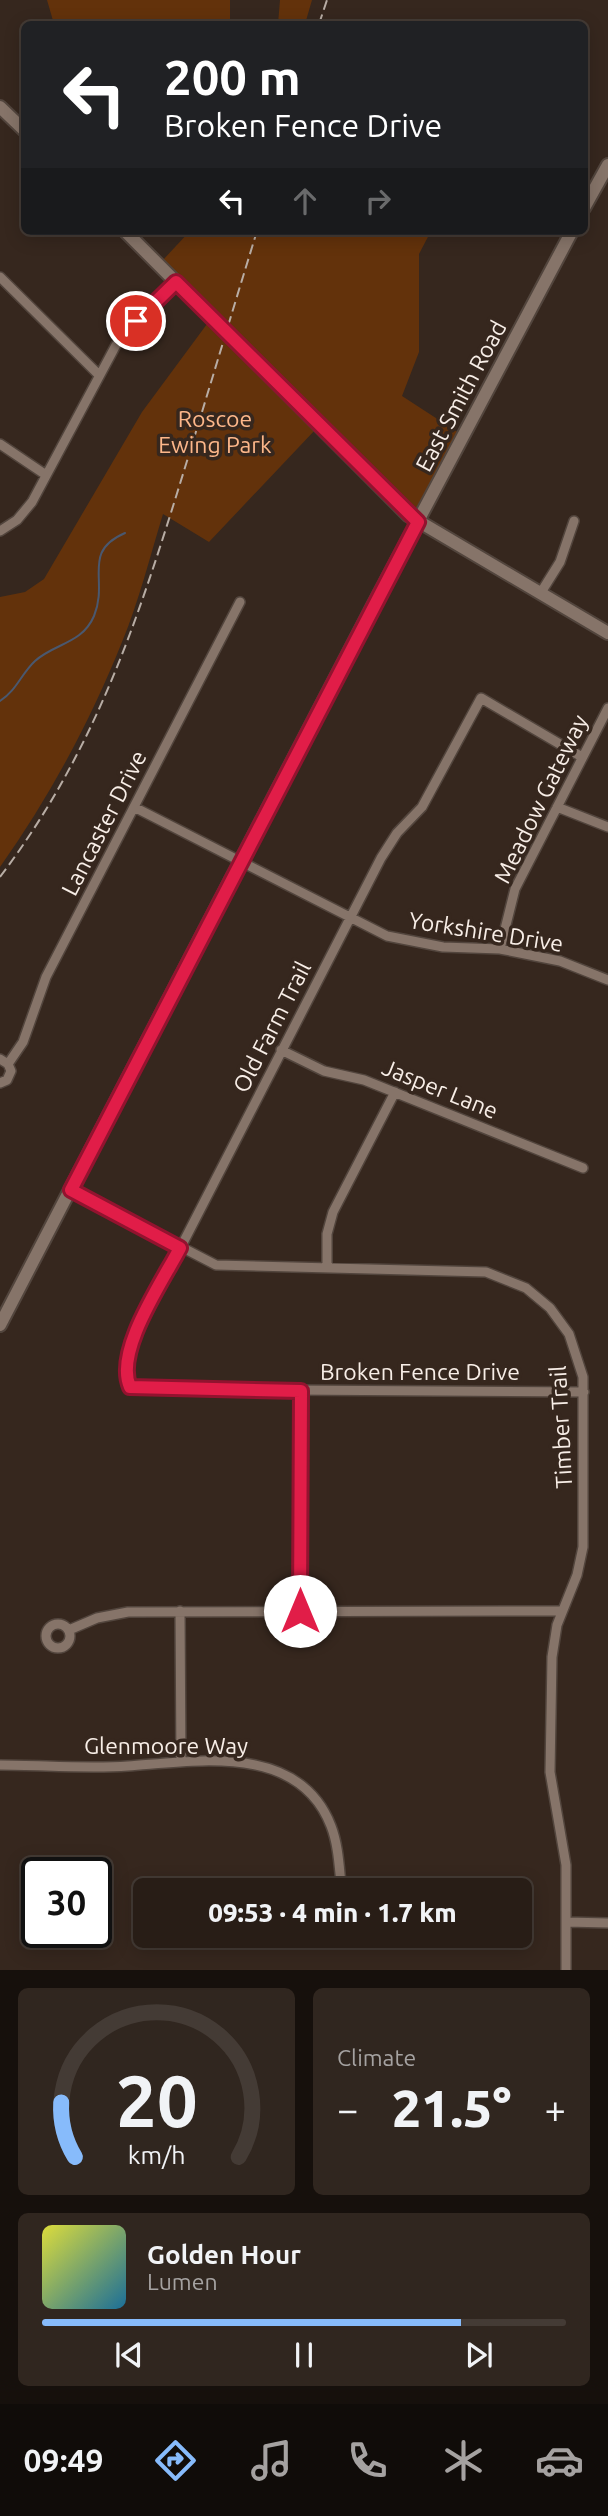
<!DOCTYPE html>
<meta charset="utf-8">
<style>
:root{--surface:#281d16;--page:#30261f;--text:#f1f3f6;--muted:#a5a2a1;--line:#443b35;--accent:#87bbfb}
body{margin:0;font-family:Ubuntu,sans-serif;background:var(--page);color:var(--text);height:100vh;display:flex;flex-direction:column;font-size:26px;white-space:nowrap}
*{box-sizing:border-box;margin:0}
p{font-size:23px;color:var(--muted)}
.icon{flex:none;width:38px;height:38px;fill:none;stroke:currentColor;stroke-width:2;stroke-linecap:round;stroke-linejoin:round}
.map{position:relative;height:1970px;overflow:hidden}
.panel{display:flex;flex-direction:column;gap:18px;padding:18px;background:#16100c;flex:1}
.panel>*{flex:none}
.top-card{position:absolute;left:21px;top:21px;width:567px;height:214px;border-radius:10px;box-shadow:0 4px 18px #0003,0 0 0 2px var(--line);background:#202124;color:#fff;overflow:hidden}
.speed{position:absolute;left:21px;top:1857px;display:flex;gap:14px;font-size:35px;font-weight:700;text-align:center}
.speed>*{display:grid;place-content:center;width:91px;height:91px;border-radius:50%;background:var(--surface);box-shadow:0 4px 18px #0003,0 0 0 2px var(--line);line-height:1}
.speed .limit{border:4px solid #111;border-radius:10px;background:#fff;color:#111}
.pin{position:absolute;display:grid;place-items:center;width:60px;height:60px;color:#fff;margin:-30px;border:4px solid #fff;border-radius:50%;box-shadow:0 2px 7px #0007}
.me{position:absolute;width:77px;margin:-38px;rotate:0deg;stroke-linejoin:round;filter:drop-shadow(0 0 5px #0008)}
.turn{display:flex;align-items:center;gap:24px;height:147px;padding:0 28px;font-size:32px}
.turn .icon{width:91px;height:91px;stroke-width:2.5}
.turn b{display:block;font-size:49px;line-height:60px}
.lanes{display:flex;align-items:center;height:66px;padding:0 28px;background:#0003;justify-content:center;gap:35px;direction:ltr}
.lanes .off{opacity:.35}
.big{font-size:52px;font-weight:800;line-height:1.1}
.panel .card{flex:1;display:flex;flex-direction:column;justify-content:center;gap:10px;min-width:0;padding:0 24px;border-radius:10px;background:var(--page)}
.panel .dial{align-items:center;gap:0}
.dial svg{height:182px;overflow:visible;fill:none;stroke:var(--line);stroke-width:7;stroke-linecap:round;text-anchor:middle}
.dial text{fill:var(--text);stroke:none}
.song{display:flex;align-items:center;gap:21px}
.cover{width:84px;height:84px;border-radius:10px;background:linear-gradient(135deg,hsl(60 70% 55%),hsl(200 70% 35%))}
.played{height:7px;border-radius:4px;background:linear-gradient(90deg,var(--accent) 80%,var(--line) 80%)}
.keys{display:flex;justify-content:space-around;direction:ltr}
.heat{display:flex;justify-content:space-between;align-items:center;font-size:38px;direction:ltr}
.panel .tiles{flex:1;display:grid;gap:18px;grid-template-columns:1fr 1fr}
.card:last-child{grid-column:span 2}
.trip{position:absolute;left:133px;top:1878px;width:399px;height:70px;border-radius:10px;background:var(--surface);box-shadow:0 4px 18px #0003,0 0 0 2px var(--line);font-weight:800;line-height:70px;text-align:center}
.tabs{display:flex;height:112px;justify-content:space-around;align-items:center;background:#100c09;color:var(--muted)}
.tabs .icon{width:49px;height:49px}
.tabs .current{color:var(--accent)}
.tabs b{font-size:32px;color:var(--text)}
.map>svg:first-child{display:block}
.green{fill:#63320b}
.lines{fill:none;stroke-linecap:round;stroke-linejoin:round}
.stream{stroke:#4a586f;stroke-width:2}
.street-casing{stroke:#52453d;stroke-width:12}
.secondary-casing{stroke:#52453d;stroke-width:16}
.street{stroke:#867469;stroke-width:9}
.secondary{stroke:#867469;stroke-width:12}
.rail{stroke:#b8ada5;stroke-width:2;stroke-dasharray:10 5;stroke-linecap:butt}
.route-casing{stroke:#92132f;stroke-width:18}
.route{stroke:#e11d48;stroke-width:12}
.labels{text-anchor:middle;stroke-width:7;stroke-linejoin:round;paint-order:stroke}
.street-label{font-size:23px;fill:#f8eee7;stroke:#36271e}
.park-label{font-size:23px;fill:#fdb78a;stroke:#36271e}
</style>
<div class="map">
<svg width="608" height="1970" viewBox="0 0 608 1970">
<rect width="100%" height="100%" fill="#36271e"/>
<path class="green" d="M47,0h183v24h-176z
M280,0h32l-7,24h-27z
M190,231h241l-12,23v98l-17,44 60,39 -45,85 -255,-259z
M207,324l108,106 -106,112 -46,-28c-13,42 -24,87 -41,128 -32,80 -72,154 -122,225v-270l25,-5 19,-13 98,-167z"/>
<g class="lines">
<path class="stream" d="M0,701c17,-11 21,-27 35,-40 20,-18 47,-17 59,-45 15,-36 -13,-64 31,-83"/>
<g class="street-casing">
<path id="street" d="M0,277l99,98
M0,444l46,31
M0,531l17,-11 15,-18 84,-157 60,-63
M540,594l20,-32 14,-41
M582,757l-101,-59 -59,109 -25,26 -16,25 -251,488 -5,27 5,14 6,2 448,3
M134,807l253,129 56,11 57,2 60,12 48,19
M557,807l51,20
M500,949l15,-60 93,-181
M281,1050l43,21 40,9 219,88
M0,1059l8,5 3,7 -4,9 -7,3
M8,1064l15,-22 23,-65 194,-375
M71,1190l145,75 270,7 40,16 24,20 19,26 14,43v170l-6,28 -20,50 -5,32 -2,115 16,93v105
M327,1268v-34l6,-22 62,-120
M180,1611l1,151
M300,1611l1,-221
M46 1636a12 12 0 1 1 24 0a12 12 0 1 1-24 0Z
M69,1630l28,-12 31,-6 434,-1
M0,1765c42,0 86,4 128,1 70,-5 171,-23 203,60 7,18 8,38 10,58
M333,1890l13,-7 9,7
M567,1922l41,1"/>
</g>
<g class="secondary-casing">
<path id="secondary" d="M0,107l24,23
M584,208l24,-43
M125,231l283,284 200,118
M0,1325l375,-723 197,-371"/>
</g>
<use href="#street" class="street"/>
<use href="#secondary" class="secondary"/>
<path class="rail" d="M319,24l8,-24
M0,877c95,-126 137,-254 183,-403 25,-81 49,-162 74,-243"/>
</g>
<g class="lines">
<g class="route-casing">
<path id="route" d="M136,321l40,-39 242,240 -347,668 109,58c-17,33 -66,103 -50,139l171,4 -1,220"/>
</g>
<use href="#route" class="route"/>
</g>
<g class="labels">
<g class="street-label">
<text transform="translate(461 396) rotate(-62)" y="8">East Smith Road</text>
<text transform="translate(541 799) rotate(-64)" y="8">Meadow Gateway</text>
<text transform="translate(104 823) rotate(-63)" y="8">Lancaster Drive</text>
<text transform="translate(486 932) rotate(9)" y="8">Yorkshire Drive</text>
<text transform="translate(272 1027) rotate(-63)" y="8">Old Farm Trail</text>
<text transform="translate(440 1089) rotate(22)" y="8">Jasper Lane</text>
<text x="420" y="1380">Broken Fence Drive</text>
<text transform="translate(561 1427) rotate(-93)" y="8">Timber Trail</text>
<text x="166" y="1754">Glenmoore Way</text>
</g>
<g class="park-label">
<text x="215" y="427">Roscoe<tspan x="215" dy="26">Ewing Park</tspan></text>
</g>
</g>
</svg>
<div class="speed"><div class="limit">30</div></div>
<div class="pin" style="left:136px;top:321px;background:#d93025"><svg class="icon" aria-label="arrive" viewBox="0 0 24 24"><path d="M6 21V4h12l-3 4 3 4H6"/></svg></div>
<svg class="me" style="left:300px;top:1611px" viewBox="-20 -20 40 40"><circle r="19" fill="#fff"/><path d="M0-13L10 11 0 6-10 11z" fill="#e11d48"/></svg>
<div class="trip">09:53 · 4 min · 1.7 km</div>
<div class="top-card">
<div class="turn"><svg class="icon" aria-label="left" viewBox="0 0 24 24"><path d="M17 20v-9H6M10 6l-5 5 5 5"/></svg><div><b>200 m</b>Broken Fence Drive</div></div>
<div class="lanes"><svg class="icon" aria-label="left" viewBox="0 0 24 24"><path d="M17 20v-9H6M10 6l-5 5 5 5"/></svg><svg class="icon off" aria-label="ahead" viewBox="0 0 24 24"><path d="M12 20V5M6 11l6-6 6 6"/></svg><svg class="icon off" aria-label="right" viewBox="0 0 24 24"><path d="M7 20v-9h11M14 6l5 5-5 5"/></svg></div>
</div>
</div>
<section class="panel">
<div class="tiles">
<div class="card dial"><svg viewBox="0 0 100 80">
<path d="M14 69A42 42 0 1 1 86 69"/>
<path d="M14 69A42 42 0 0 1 8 45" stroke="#87bbfb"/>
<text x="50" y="56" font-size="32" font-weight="700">20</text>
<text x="50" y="72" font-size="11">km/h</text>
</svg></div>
<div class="card"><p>Climate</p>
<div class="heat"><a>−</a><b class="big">21.5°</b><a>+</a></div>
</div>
<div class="card">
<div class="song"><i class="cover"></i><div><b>Golden Hour</b><p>Lumen</p></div></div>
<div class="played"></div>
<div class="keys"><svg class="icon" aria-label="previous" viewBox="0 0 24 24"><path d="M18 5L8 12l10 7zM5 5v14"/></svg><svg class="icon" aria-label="pause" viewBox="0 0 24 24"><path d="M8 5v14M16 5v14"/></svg><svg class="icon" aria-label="next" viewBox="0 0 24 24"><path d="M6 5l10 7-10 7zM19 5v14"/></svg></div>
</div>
</div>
</section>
<nav class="tabs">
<b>09:49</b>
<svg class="icon current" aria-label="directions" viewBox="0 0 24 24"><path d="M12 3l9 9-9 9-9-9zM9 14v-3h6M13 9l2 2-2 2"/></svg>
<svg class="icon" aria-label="music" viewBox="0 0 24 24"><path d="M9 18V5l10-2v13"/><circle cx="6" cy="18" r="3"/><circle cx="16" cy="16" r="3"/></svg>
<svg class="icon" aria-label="phone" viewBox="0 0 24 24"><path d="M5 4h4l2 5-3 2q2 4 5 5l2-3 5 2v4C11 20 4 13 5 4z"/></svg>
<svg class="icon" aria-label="climate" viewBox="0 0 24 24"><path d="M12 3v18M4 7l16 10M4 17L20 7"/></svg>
<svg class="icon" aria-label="car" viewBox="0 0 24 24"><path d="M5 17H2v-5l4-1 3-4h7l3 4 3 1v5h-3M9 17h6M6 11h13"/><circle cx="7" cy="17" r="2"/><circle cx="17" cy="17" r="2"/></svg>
</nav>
